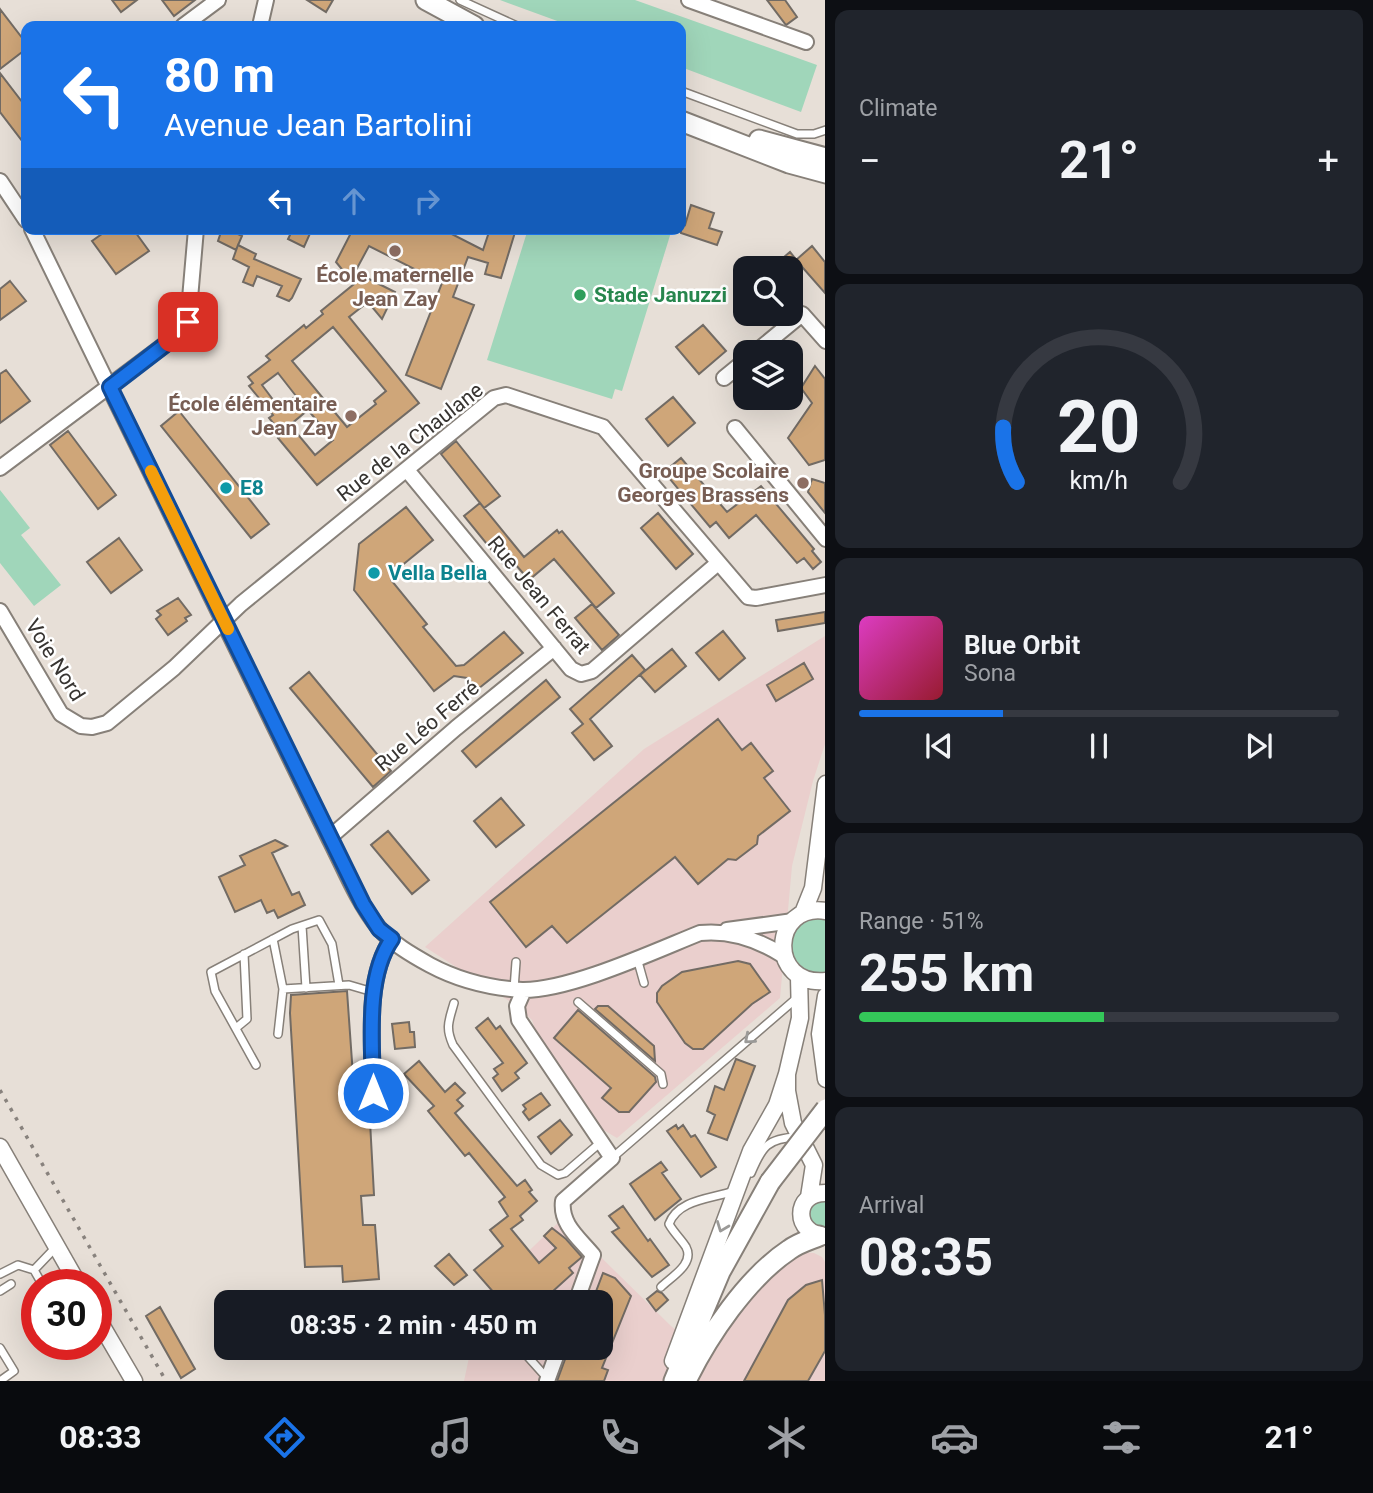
<!DOCTYPE html>
<meta charset="utf-8">
<style>
:root{--surface:#171b24;--page:#20242c;--text:#f1f3f6;--muted:#9ea1a6;--line:#363941;--accent:#1a73e8}
body{margin:0;font-family:Roboto,sans-serif;background:var(--page);color:var(--text);height:100vh;display:flex;flex-direction:column;font-size:26px;white-space:nowrap}
*{box-sizing:border-box;margin:0}
p{font-size:23px;color:var(--muted)}
.icon{flex:none;width:38px;height:38px;fill:none;stroke:currentColor;stroke-width:2;stroke-linecap:round;stroke-linejoin:round}
.map{position:relative;flex:1;overflow:hidden}
.panel{display:flex;flex-direction:column;gap:10px;padding:10px;background:#0d0f14;width:548px}
.panel>*{flex:none}
.guide{position:absolute;left:21px;top:21px;width:665px;height:214px;border-radius:14px;box-shadow:0 7px 28px #0002;background:#1a73e8;color:#fff;overflow:hidden}
.controls{position:absolute;left:733px;top:256px;display:grid;gap:14px}
.controls a{display:grid;place-items:center;width:70px;height:70px;border-radius:14px;background:var(--surface);box-shadow:0 7px 28px #0002;font-size:35px}
.speed{position:absolute;left:21px;top:1269px;display:flex;gap:14px;font-size:35px;font-weight:700;text-align:center}
.speed>*{display:grid;place-content:center;width:91px;height:91px;border-radius:50%;background:var(--surface);box-shadow:0 7px 28px #0002;line-height:1}
.speed .limit{border:10px solid #d22;background:#fff;color:#111}
.pin{position:absolute;display:grid;place-items:center;width:60px;height:60px;color:#fff;margin:-30px;border-radius:14px;box-shadow:0 4px 10px #0006}
.me{position:absolute;width:77px;margin:-38px;rotate:0deg;stroke-linejoin:round;filter:drop-shadow(0 0 5px #0008)}
.turn{display:flex;align-items:center;gap:24px;height:147px;padding:0 28px;font-size:32px}
.turn .icon{width:91px;height:91px;stroke-width:2.5}
.turn b{display:block;font-size:49px;line-height:60px}
.lanes{display:flex;align-items:center;height:66px;padding:0 28px;background:#0003;justify-content:center;gap:35px;direction:ltr}
.lanes .off{opacity:.35}
.big{font-size:52px;font-weight:700;line-height:1.1}
.panel .widget{flex:1;display:flex;flex-direction:column;justify-content:center;gap:10px;min-width:0;padding:0 24px;border-radius:14px;background:var(--page)}
.panel .dial{align-items:center;gap:0}
.dial svg{height:182px;overflow:visible;fill:none;stroke:var(--line);stroke-width:7;stroke-linecap:round;text-anchor:middle}
.dial text{fill:var(--text);stroke:none}
.song{display:flex;align-items:center;gap:21px}
.cover{width:84px;height:84px;border-radius:10px;background:linear-gradient(135deg,hsl(310 70% 55%),hsl(350 70% 35%))}
.played{height:7px;border-radius:4px;background:linear-gradient(90deg,var(--accent) 30%,var(--line) 30%)}
.keys{display:flex;justify-content:space-around;direction:ltr}
.heat{display:flex;justify-content:space-between;align-items:center;font-size:38px;direction:ltr}
.charge{height:10px;border-radius:5px;background:linear-gradient(90deg,#34c759 51%,var(--line) 0)}
.trip{position:absolute;left:214px;top:1290px;width:399px;height:70px;border-radius:14px;background:var(--surface);box-shadow:0 7px 28px #0002;font-weight:700;line-height:70px;text-align:center}
.tab-bar{display:flex;height:112px;justify-content:space-around;align-items:center;background:#090b0e;color:var(--muted)}
.tab-bar .icon{width:49px;height:49px}
.tab-bar .selected{color:var(--accent)}
.tab-bar b{font-size:32px;color:var(--text)}
main{display:flex;flex:1;min-height:0}
.map>svg:first-child{display:block}
.commercial{fill:#eacfcd}
.green{fill:#a0d6ba}
.building{fill:#cfa679;stroke:#726b64;stroke-width:2;fill-rule:evenodd}
.lines{fill:none;stroke-linecap:round;stroke-linejoin:round}
.service-casing{stroke:#878079;stroke-width:10}
.minor-casing{stroke:#878079;stroke-width:18}
.tertiary-casing{stroke:#878079;stroke-width:19}
.secondary-casing{stroke:#878079;stroke-width:23}
.service{stroke:#fff;stroke-width:7}
.minor{stroke:#fff;stroke-width:14}
.tertiary{stroke:#fff;stroke-width:16}
.secondary{stroke:#fff;stroke-width:19}
.rail{stroke:#88827d;stroke-width:3.5;stroke-dasharray:3.5 7;stroke-linecap:butt}
.secondary-bridge-casing{stroke:#878079;stroke-width:23;stroke-linecap:butt}
.secondary-bridge{stroke:#fff;stroke-width:19}
.oneway{stroke:#9b9a98}
.route-casing{stroke:#114b97;stroke-width:18}
.route{stroke:#1a73e8;stroke-width:12}
.slow{stroke:#f59e0b;stroke-width:12}
.education-dot{fill:#8d6e63;stroke:#fff;stroke-width:2.5}
.leisure-dot{fill:#2e9e5b;stroke:#fff;stroke-width:2.5}
.culture-dot{fill:#0f9aa8;stroke:#fff;stroke-width:2.5}
.labels{text-anchor:middle;stroke-width:5;stroke-linejoin:round;paint-order:stroke}
.education-label{font-size:21px;font-weight:bold;fill:#785e54;stroke:#fff;text-anchor:end}
.leisure-label{font-size:21px;font-weight:bold;fill:#27864d;stroke:#fff;text-anchor:start}
.street-label{font-size:21px;fill:#373431;stroke:#fff}
.culture-label{font-size:21px;font-weight:bold;fill:#0d838f;stroke:#fff;text-anchor:start}
</style>
<main>
<div class="map">
<svg width="826" height="1381" viewBox="0 0 826 1381">
<rect width="100%" height="100%" fill="#e7dfd7"/>
<path class="commercial" d="M825,636v108l-12,37 -21,85 -12,132 -163,140 -17,-10 -65,-99 -3,-9 -15,-14 -92,-59 219,-198z
M562,1219l109,107 35,29 30,-43 58,-60 20,1 8,4 3,5v119h-361l7,-33h129v-46h-120l1,-5z"/>
<path class="green" d="M500,0h135l182,65 -16,47 -120,-45v-41h-110z
M528,229h144l-50,162 -7,-2 -3,10 -125,-39z
M0,490l30,38 -9,7 40,50 -27,21 -34,-43z
M825,911l1,70 -34,-10 -5,-43z
M825,1193v43h-6l-18,-27z"/>
<path class="building" d="M112,0h25l-16,12z
M162,0h33l-21,16z
M307,0h26l-7,12z
M767,0h18l12,17 -11,8z
M0,9l26,34v6l-26,20z
M0,73l26,34v39l-26,-34z
M691,205l23,8 -5,15 13,4 -5,13 -36,-12v-10l4,2z
M109,229h24l16,22 -33,23 -24,-33z
M222,229h6l14,7 -6,14 -18,-9z
M293,229h19l-8,18 -16,-8z
M353,229h89l41,21 7,-21h26l-15,49 -16,-4 3,-11 -20,-6 -15,40 21,8 -33,84 -35,-14 36,-92 -73,-37 -14,26 40,20 -13,27 -14,-17 -19,15 70,86 -102,82 -39,-47 4,-4 -13,-16 4,-3 -24,-29 4,-3 -5,-6 22,-17 -4,-4 38,-31 2,3 17,-14 -2,-3 33,-27 -18,-22zM333,327l53,64 -12,10 2,3 -29,23 -55,-66zM278,373l18,23 -16,13 -18,-24zM308,410l25,30 -18,15 -25,-30z
M238,245l18,9 -2,5 47,20 -9,19 -3,3 -12,-5 5,-10 -25,-10 -4,10 -10,-4 6,-15 -16,-8z
M812,246l13,16v31l-29,-33z
M790,252l13,16h-32z
M10,281l16,20 -26,19v-31z
M703,325l23,26 -27,23 -23,-27z
M815,366l10,13v81l-16,5 -21,-27 24,-35 -11,-15z
M6,370l24,31 -30,22v-49z
M673,397l22,26 -27,23 -22,-27z
M179,411l90,113 -18,14 -90,-112z
M68,431l48,64 -18,14 -48,-64z
M456,441l44,55 -16,12 -43,-54z
M681,458l46,54 34,-26 53,63 -2,2 9,11 -8,7 -9,-11 -7,5 -41,-48 -27,23 -13,-16 -6,5 -46,-55z
M812,479l13,4v30l-17,-21z
M480,503l44,54 33,-27 2,3 3,-2 52,62 -18,15 -42,-49 -25,21 -14,-16 -7,6 -44,-54z
M406,507l27,33 -33,27 -8,-1 -1,14 36,44 -4,3 33,39 8,-1 40,-33 19,21 -45,36 -11,-11 -13,-2 -20,15 -80,-101 5,-46z
M658,513l35,41 -17,15 -35,-41z
M119,538l23,32 -31,23 -24,-31z
M178,598l13,17 -6,3 2,3 -19,14 -12,-16 5,-4 -4,-4z
M592,604l27,31 -17,15 -27,-32z
M825,612v11l-47,8 -2,-11z
M723,631l22,27 -26,22 -23,-27z
M672,649l14,17 -31,26 -15,-17z
M632,655l13,15 -55,49 22,27 -18,14 -22,-27 11,-9 -13,-15z
M804,663l9,16 -37,22 -9,-16z
M309,672l82,99 -18,16 -83,-99z
M546,680l14,17 -84,70 -14,-16z
M718,719l24,31 9,-7 22,28 -9,7 26,33 -32,25 -1,8 -21,16 -8,-1 -30,25 -23,-27 -108,86 -15,-17 -26,21 -36,-45z
M501,798l23,27 -28,22 -22,-26z
M388,831l41,49 -17,14 -41,-49z
M275,840l12,6 -15,7 20,42 7,-3 6,13 -27,13 -4,-8 -7,3 -6,-13 -26,12 -16,-35 26,-12 -5,-9z
M738,961l12,3 20,28 -18,12 -49,45h-10l-8,-6 -28,-41v-9l5,-7 20,-14z
M347,991l8,113 14,-1 5,92 -13,1 2,29h12l4,54 -36,3 -1,-16 -37,1 -15,-254 1,-18z
M598,1006h10l46,40 1,15 -60,-52z
M578,1010l77,67 1,5 -27,30h-10l-17,-14 9,-10 -57,-50z
M488,1018l8,11 4,-3 27,37 -12,10 4,5 -17,13 -9,-13 5,-4 -4,-5 9,-6 -27,-35z
M409,1022l1,10h4l1,15 -20,2 -3,-25z
M736,1059l19,7 -28,74 -19,-7 7,-18 -8,-4 8,-25 9,4z
M419,1061l26,31 10,-9 10,10 -8,7 6,6 -8,7 62,73 8,-6 7,10 -3,2 8,9 -17,15 3,4 -12,9 28,34 17,-15 -12,-12 8,-8 14,11 16,18 -13,11 4,5 -32,29h-39l-28,-32 29,-24 -13,-16 18,-14 -9,-14 6,-5 -36,-44 -4,3 -37,-45 6,-5 -30,-32z
M541,1093l9,12 -21,15 -6,-8 3,-3 -3,-4z
M560,1120l12,15 -21,19 -13,-17z
M676,1125l2,4 5,-4 8,12 4,-2 21,32 -15,10 -34,-46z
M661,1162l6,8 -5,3 19,26 -26,21 -25,-36z
M623,1206l25,35 2,-2 19,26 -17,12 -40,-45 7,-4 -10,-12z
M449,1254l18,21 -13,10 -19,-19z
M603,1273l12,5 16,18 -29,72 6,2 -4,11h-47l10,-27 3,2 3,-8h27v-46h-8z
M822,1280l3,35v36l-17,30h-64l44,-81 18,-15z
M657,1291l5,2 6,7 -12,11 -9,-12z
M160,1307l35,62 -14,9 -35,-62z"/>
<g class="lines">
<g class="service-casing">
<path id="service" d="M460,0l57,26
M681,91l116,43h17l12,-4
M302,926l4,62
M273,939l10,50
M637,958l7,25
M514,989l2,-27
M578,1002l83,72 2,10
M454,1003c-5,18 -9,24 -1,42l88,120 17,10 7,-2 36,-31
M236,1028l11,-9 -3,-65
M278,1034l5,-45 66,-4 24,7
M256,1065l-41,-74 -4,-19 81,-43 27,-9 13,24 7,41
M612,1158l186,-161
M751,1173c11,-26 16,-35 47,-36
M0,1274l18,-9 16,5
M42,1284l-8,-14 22,-23
M661,1287c10,-10 34,-23 25,-40 -5,-8 -12,-14 -17,-23 9,-25 43,-25 65,-33
M0,1291l11,-7
M0,1348l14,23 -14,10
M520,1348l27,30
M507,1354l8,-6"/>
</g>
<g class="minor-casing">
<path id="minor" d="M689,0l117,42
M183,26l35,-26
M260,26l6,-26
M0,181l26,39
M32,229l297,609c15,29 28,63 49,89 13,16 34,28 52,38 28,15 60,23 92,25 47,1 133,-39 178,-57 30,-3 59,7 84,23
M756,352l46,-38 24,27
M724,378l22,-18
M735,428l91,111
M0,468l183,-137 5,-9 8,-93
M407,470l164,199 10,5 11,-3 126,-108
M0,611l61,103 20,12 11,1 15,-4 67,-55 67,-64 253,-206 12,-3 97,32 145,170 8,1 70,-13
M329,838l127,-110 98,-80
M727,930l66,-9
M524,990l-7,16 2,14 93,138 -49,43c-3,23 16,37 30,54l-17,47
M373,1093c0,-45 -9,-116 19,-154
M547,1381l12,-33"/>
</g>
<g class="tertiary-casing">
<path id="tertiary" d="M826,911c-55,-9 -59,76 0,70
M803,913l10,-25 13,-104
M799,977l1,41 -13,56v17l6,32 21,42 -5,32
M826,996l-6,38 6,45
M0,1147l78,137
M826,1193c-33,-1 -33,42 0,43
M96,1316l38,65
M673,1361l78,-210 26,-46 10,-31"/>
</g>
<g class="secondary-casing">
<path id="secondary" d="M426,0l48,26
M681,121l108,42 37,10
M759,140l67,18
M674,1381l46,-109 50,-90
M686,1381c22,-45 61,-103 103,-131 9,-7 20,-10 30,-14"/>
</g>
<use href="#service" class="service"/>
<use href="#minor" class="minor"/>
<use href="#tertiary" class="tertiary"/>
<use href="#secondary" class="secondary"/>
<path class="rail" d="M0,1090l166,291"/>
<g class="secondary-bridge-casing">
<path id="secondary-bridge" d="M770,1182l56,-73"/>
</g>
<use href="#secondary-bridge" class="secondary-bridge"/>
</g>
<defs><path id="oneway-chevron" d="M-2-3.5L2.5 0L-2 3.5" fill="none" stroke-width="1.6" stroke-linecap="round" stroke-linejoin="round" transform="scale(1.75)"/></defs>
<g class="oneway">
<use href="#oneway-chevron" transform="translate(749 1039) rotate(139)"/>
<use href="#oneway-chevron" transform="translate(722 1227) rotate(111)"/>
</g>
<g class="lines">
<g class="route-casing">
<path id="route" d="M188,322l-5,9 -73,56 253,517 16,25 13,10c-28,39 -19,109 -19,154"/>
</g>
<use href="#route" class="route"/>
<path class="slow" d="M151,471l77,158"/>
</g>
<g class="education-dot">
<circle cx="395" cy="251" r="7"/>
<circle cx="351" cy="416" r="7"/>
<circle cx="803" cy="483" r="7"/>
</g>
<circle class="leisure-dot" cx="580" cy="295" r="7"/>
<g class="culture-dot">
<circle cx="226" cy="488" r="7"/>
<circle cx="374" cy="573" r="7"/>
</g>
<g class="labels">
<g class="education-label">
<text x="395" y="282" text-anchor="middle">École maternelle<tspan x="395" dy="24">Jean Zay</tspan></text>
<text x="337" y="411">École élémentaire<tspan x="337" dy="24">Jean Zay</tspan></text>
<text x="789" y="478">Groupe Scolaire<tspan x="789" dy="24">Georges Brassens</tspan></text>
</g>
<g class="leisure-label">
<text x="594" y="302">Stade Januzzi</text>
</g>
<g class="street-label">
<text transform="translate(410 442) rotate(-38)" y="7">Rue de la Chaulane</text>
<text transform="translate(539 595) rotate(50)" y="7">Rue Jean Ferrat</text>
<text transform="translate(55 660) rotate(58)" y="7">Voie Nord</text>
<text transform="translate(427 726) rotate(-40)" y="7">Rue Léo Ferré</text>
</g>
<g class="culture-label">
<text x="240" y="495">E8</text>
<text x="388" y="580">Vella Bella</text>
</g>
</g>
</svg>
<div class="controls">
<a><svg class="icon" aria-label="search" viewBox="0 0 24 24"><circle cx="10" cy="10" r="6"/><path d="M15 15l6 6"/></svg></a>
<a><svg class="icon" aria-label="layers" viewBox="0 0 24 24"><path d="M12 4l9 5-9 5-9-5zM3 14l9 5 9-5"/></svg></a>
</div>
<div class="speed"><div class="limit">30</div></div>
<div class="pin" style="left:188px;top:322px;background:#d93025"><svg class="icon" aria-label="arrive" viewBox="0 0 24 24"><path d="M6 21V4h12l-3 4 3 4H6"/></svg></div>
<svg class="me" style="left:373px;top:1093px" viewBox="-20 -20 40 40"><circle r="17" fill="#1a73e8" stroke="#fff" stroke-width="3"/><path d="M0-11L8 9 0 5-8 9z" fill="#fff"/></svg>
<div class="trip">08:35 · 2 min · 450 m</div>
<div class="guide">
<div class="turn"><svg class="icon" aria-label="left" viewBox="0 0 24 24"><path d="M17 20v-9H6M10 6l-5 5 5 5"/></svg><div><b>80 m</b>Avenue Jean Bartolini</div></div>
<div class="lanes"><svg class="icon" aria-label="left" viewBox="0 0 24 24"><path d="M17 20v-9H6M10 6l-5 5 5 5"/></svg><svg class="icon off" aria-label="ahead" viewBox="0 0 24 24"><path d="M12 20V5M6 11l6-6 6 6"/></svg><svg class="icon off" aria-label="right" viewBox="0 0 24 24"><path d="M7 20v-9h11M14 6l5 5-5 5"/></svg></div>
</div>
</div>
<section class="panel">
<div class="widget"><p>Climate</p>
<div class="heat"><a>−</a><b class="big">21°</b><a>+</a></div>
</div>
<div class="widget dial"><svg viewBox="0 0 100 80">
<path d="M14 69A42 42 0 1 1 86 69"/>
<path d="M14 69A42 42 0 0 1 8 45" stroke="#1a73e8"/>
<text x="50" y="56" font-size="32" font-weight="700">20</text>
<text x="50" y="72" font-size="11">km/h</text>
</svg></div>
<div class="widget">
<div class="song"><i class="cover"></i><div><b>Blue Orbit</b><p>Sona</p></div></div>
<div class="played"></div>
<div class="keys"><svg class="icon" aria-label="previous" viewBox="0 0 24 24"><path d="M18 5L8 12l10 7zM5 5v14"/></svg><svg class="icon" aria-label="pause" viewBox="0 0 24 24"><path d="M8 5v14M16 5v14"/></svg><svg class="icon" aria-label="next" viewBox="0 0 24 24"><path d="M6 5l10 7-10 7zM19 5v14"/></svg></div>
</div>
<div class="widget"><p>Range · 51%</p><b class="big">255 km</b><div class="charge"></div></div>
<div class="widget"><p>Arrival</p><b class="big">08:35</b></div>
</section>
</main>
<nav class="tab-bar">
<b>08:33</b>
<svg class="icon selected" aria-label="directions" viewBox="0 0 24 24"><path d="M12 3l9 9-9 9-9-9zM9 14v-3h6M13 9l2 2-2 2"/></svg>
<svg class="icon" aria-label="music" viewBox="0 0 24 24"><path d="M9 18V5l10-2v13"/><circle cx="6" cy="18" r="3"/><circle cx="16" cy="16" r="3"/></svg>
<svg class="icon" aria-label="phone" viewBox="0 0 24 24"><path d="M5 4h4l2 5-3 2q2 4 5 5l2-3 5 2v4C11 20 4 13 5 4z"/></svg>
<svg class="icon" aria-label="climate" viewBox="0 0 24 24"><path d="M12 3v18M4 7l16 10M4 17L20 7"/></svg>
<svg class="icon" aria-label="car" viewBox="0 0 24 24"><path d="M5 17H2v-5l4-1 3-4h7l3 4 3 1v5h-3M9 17h6M6 11h13"/><circle cx="7" cy="17" r="2"/><circle cx="17" cy="17" r="2"/></svg>
<svg class="icon" aria-label="filters" viewBox="0 0 24 24"><path d="M4 7h16M4 17h16"/><circle cx="9" cy="7" r="2"/><circle cx="15" cy="17" r="2"/></svg>
<b>21°</b>
</nav>
